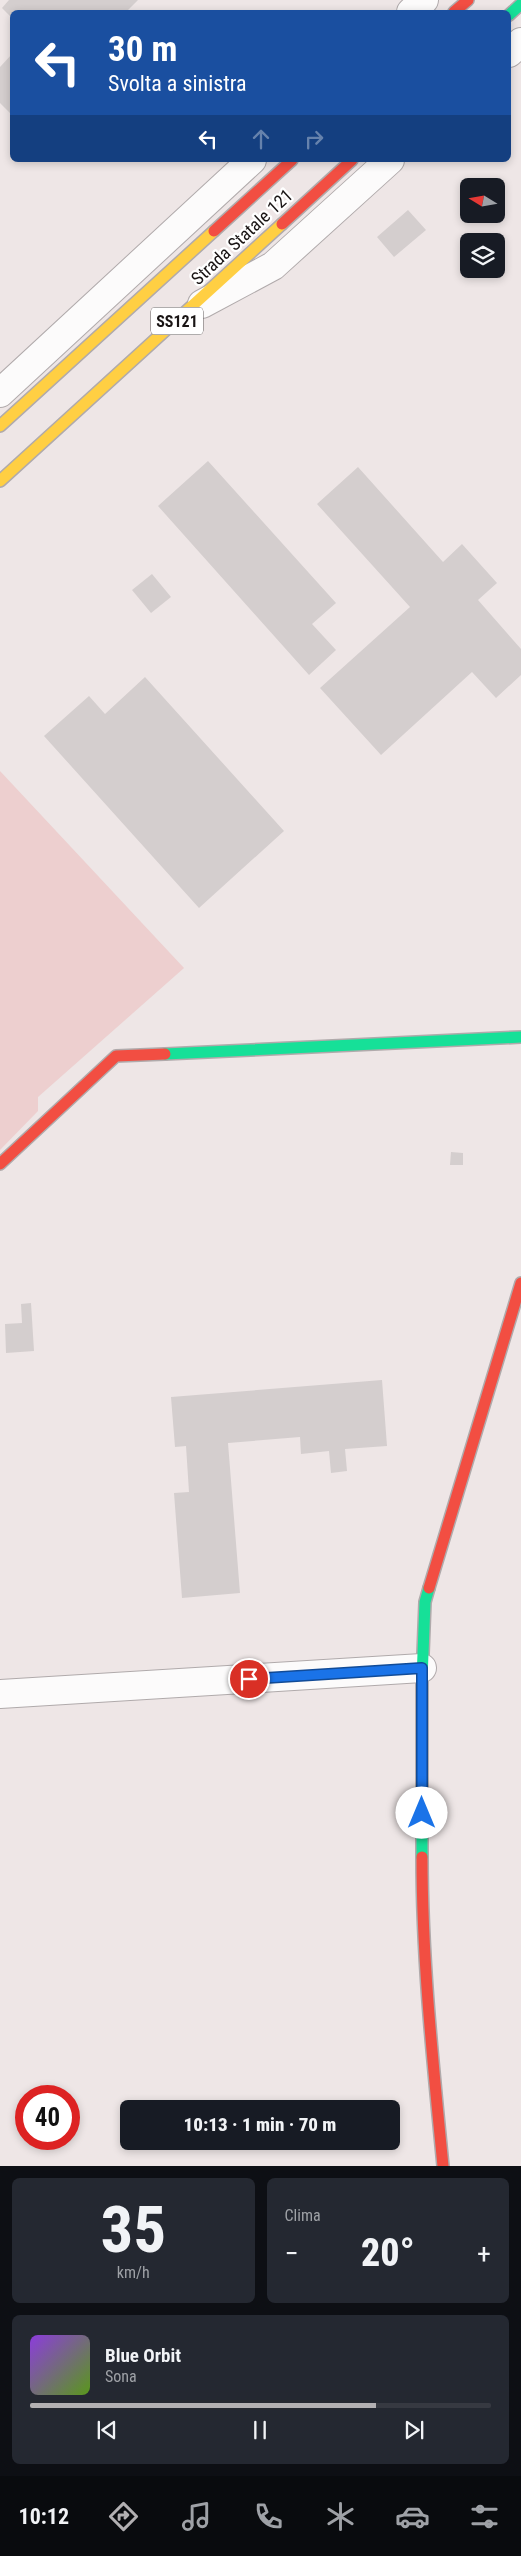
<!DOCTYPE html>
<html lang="it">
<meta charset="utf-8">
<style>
:root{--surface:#171b24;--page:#242831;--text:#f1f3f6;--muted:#9ea1a6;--line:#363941;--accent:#b2b0b2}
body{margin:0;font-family:"Roboto Condensed",sans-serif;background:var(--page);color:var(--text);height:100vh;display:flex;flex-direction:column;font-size:19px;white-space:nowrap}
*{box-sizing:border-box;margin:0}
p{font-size:16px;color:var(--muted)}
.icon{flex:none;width:28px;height:28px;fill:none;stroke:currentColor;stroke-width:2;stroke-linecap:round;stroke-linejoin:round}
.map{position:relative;height:2166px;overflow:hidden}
.details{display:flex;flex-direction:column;gap:12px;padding:12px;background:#0d0f14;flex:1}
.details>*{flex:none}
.hud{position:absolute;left:10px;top:10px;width:501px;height:152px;border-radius:8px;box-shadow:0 2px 8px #0003;background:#1a4fa0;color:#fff;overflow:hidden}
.needle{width:32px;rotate:281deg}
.fabs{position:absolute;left:460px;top:178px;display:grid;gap:10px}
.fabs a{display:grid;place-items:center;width:45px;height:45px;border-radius:8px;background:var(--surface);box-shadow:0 2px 8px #0003;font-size:25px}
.speed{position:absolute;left:15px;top:2085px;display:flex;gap:10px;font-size:25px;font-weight:700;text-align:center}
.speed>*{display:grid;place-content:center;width:65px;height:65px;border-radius:50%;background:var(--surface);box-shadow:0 2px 8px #0003;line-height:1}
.speed .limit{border:8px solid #d22;background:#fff;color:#111}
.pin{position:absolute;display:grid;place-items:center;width:42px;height:42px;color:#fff;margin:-21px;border:2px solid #fff;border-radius:50%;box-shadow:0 1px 5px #0007}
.me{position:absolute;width:55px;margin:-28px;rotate:0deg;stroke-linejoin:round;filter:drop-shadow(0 0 4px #0008)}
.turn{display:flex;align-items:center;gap:18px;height:105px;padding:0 15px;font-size:22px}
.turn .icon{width:65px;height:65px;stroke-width:2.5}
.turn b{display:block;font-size:35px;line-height:42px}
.lanes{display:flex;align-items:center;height:48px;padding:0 15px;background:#0003;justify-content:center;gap:25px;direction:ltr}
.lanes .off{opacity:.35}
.big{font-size:38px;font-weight:800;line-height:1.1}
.details .tile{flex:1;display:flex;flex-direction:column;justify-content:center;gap:8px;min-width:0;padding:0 18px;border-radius:8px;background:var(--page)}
.details .dial{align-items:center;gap:0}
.dial b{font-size:65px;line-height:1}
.song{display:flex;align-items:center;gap:15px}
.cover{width:60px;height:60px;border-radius:8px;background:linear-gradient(135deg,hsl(270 70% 55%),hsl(90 70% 35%))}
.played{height:5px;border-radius:2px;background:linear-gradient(90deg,var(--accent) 75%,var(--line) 75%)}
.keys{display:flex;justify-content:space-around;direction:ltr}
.heat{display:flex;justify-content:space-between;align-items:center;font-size:28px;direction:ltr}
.details .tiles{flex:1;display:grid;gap:12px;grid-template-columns:1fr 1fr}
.tile:last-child{grid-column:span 2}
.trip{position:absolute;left:120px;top:2100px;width:280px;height:50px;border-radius:8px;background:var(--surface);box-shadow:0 2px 8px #0003;font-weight:800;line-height:50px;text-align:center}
.tabs{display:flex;height:80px;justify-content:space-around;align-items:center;background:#090b0e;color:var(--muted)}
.tabs .icon{width:35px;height:35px}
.tabs .selected{color:var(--accent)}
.tabs b{font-size:22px;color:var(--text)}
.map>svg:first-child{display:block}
.green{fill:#edcfcf}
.building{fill:#d4cece}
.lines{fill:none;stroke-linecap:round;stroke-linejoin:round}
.street-casing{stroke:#b0aaab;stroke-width:30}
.fast-casing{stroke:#b0aaab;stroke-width:14}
.slow-casing{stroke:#b0aaab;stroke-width:14}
.jam-casing{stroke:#b0aaab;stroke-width:14}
.street{stroke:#fcfbfb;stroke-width:28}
.fast{stroke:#16e098;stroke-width:11}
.slow{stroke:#ffcf43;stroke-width:11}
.jam{stroke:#f24e42;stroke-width:11}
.route-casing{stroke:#114b97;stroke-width:12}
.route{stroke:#1a73e8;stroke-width:9}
.labels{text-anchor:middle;stroke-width:4.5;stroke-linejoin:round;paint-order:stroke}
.shield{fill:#fff;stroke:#5e5a5a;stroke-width:1}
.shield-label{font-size:16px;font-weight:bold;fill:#191414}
.street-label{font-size:18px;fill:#191414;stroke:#fff}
</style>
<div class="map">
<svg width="521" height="2166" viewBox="0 0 521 2166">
<rect width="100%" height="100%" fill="#eee6e6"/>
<path class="green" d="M0,771l184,197 -146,129v14l-38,39z"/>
<path class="building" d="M9,0h129l-12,12h-114v6l-10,-10z
M12,54v61l-12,-12v-36z
M408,210l18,20 -32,27 -17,-20z
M208,461l128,142 -24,21 24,26 -27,25 -151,-169z
M358,467l85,95 19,-18 35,39 -19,17 43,49v26l-25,23 -24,-26 -91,83 -61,-67 90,-81 -93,-103z
M152,574l19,23 -20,16 -19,-23z
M145,677l139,154 -85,77 -155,-172 45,-40 16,18z
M451,1152l12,1v12h-13z
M31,1303l3,48 -28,2 -1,-29 17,-1 -1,-19z
M382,1380l5,66 -42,3 2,22 -16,2 -2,-22 -28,3 -1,-17 -72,6 12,150 -58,5 -8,-105 15,-1 -3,-46 -11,1 -4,-50z"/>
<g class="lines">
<g class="street-casing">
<path id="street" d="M411,12l13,-12
M509,53l12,-11
M202,304l71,-38 117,-106
M0,393l252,-233
M0,1694l422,-26"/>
</g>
<g class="fast-casing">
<path id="fast" d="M509,15l12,-11
M165,1054l356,-17
M422,1857v-178l3,-77 4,-14"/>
</g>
<g class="slow-casing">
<path id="slow" d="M0,426l214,-195
M0,481l282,-257"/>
</g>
<g class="jam-casing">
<path id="jam" d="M454,12l14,-12
M282,224l70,-64
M214,231l78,-71
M0,1164l116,-108 49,-2
M429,1588l92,-305
M422,1857c0,103 11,206 21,309"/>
</g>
<use href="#street" class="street"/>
<use href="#fast" class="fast"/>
<use href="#slow" class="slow"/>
<use href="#jam" class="jam"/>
</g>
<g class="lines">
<g class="route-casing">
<path id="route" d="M249,1679l173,-11v145"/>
</g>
<use href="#route" class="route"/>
</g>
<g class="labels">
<rect class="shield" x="151" y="307.5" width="52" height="27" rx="4"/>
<g class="shield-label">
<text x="177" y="327">SS121</text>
</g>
<g class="street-label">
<text transform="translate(242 237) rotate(-43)" y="6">Strada Statale 121</text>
</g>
</g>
</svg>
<div class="fabs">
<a><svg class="needle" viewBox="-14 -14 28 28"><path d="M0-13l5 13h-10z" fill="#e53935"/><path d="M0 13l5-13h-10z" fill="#9ea1a6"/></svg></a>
<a><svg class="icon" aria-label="layers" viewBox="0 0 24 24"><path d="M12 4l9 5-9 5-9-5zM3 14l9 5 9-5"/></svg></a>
</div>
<div class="speed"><div class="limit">40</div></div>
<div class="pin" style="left:249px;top:1679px;background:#d93025"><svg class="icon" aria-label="arrive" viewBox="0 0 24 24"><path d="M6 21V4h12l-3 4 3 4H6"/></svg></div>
<svg class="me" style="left:422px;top:1813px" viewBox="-20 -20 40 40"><circle r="19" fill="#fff"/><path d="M0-13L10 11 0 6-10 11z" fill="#1a73e8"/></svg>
<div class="trip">10:13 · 1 min · 70 m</div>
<div class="hud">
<div class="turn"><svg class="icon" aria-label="left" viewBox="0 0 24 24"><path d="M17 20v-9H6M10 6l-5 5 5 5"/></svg><div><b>30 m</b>Svolta a sinistra</div></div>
<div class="lanes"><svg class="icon" aria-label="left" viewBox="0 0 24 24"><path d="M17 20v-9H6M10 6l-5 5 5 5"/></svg><svg class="icon off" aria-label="ahead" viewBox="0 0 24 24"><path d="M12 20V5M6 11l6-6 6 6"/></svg><svg class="icon off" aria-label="right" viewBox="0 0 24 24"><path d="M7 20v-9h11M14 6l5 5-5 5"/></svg></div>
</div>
</div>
<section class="details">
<div class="tiles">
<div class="tile dial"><b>35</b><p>km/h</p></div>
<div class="tile"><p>Clima</p>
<div class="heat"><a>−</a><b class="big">20°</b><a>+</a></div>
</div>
<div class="tile">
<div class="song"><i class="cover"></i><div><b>Blue Orbit</b><p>Sona</p></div></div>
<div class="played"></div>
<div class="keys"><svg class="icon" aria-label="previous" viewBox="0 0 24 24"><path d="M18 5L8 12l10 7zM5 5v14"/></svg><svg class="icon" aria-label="pause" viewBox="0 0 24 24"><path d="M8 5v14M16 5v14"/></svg><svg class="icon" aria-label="next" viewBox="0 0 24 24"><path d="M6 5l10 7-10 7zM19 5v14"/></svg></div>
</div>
</div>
</section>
<nav class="tabs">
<b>10:12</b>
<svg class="icon selected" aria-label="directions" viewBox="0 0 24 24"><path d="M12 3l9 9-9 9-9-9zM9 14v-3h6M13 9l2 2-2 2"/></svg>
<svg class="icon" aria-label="music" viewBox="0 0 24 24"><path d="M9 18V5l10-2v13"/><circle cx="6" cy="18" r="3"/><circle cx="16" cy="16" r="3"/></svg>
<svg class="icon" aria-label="phone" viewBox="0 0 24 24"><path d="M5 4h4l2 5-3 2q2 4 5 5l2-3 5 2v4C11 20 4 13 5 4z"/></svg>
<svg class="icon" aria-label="climate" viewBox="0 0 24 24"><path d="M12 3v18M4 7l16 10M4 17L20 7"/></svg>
<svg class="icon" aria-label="car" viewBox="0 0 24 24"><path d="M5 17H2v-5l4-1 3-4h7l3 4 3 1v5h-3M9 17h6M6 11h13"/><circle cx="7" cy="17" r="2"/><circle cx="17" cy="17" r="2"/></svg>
<svg class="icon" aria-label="filters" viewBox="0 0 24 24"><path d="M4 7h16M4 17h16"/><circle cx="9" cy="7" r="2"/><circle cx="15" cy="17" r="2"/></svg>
</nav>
